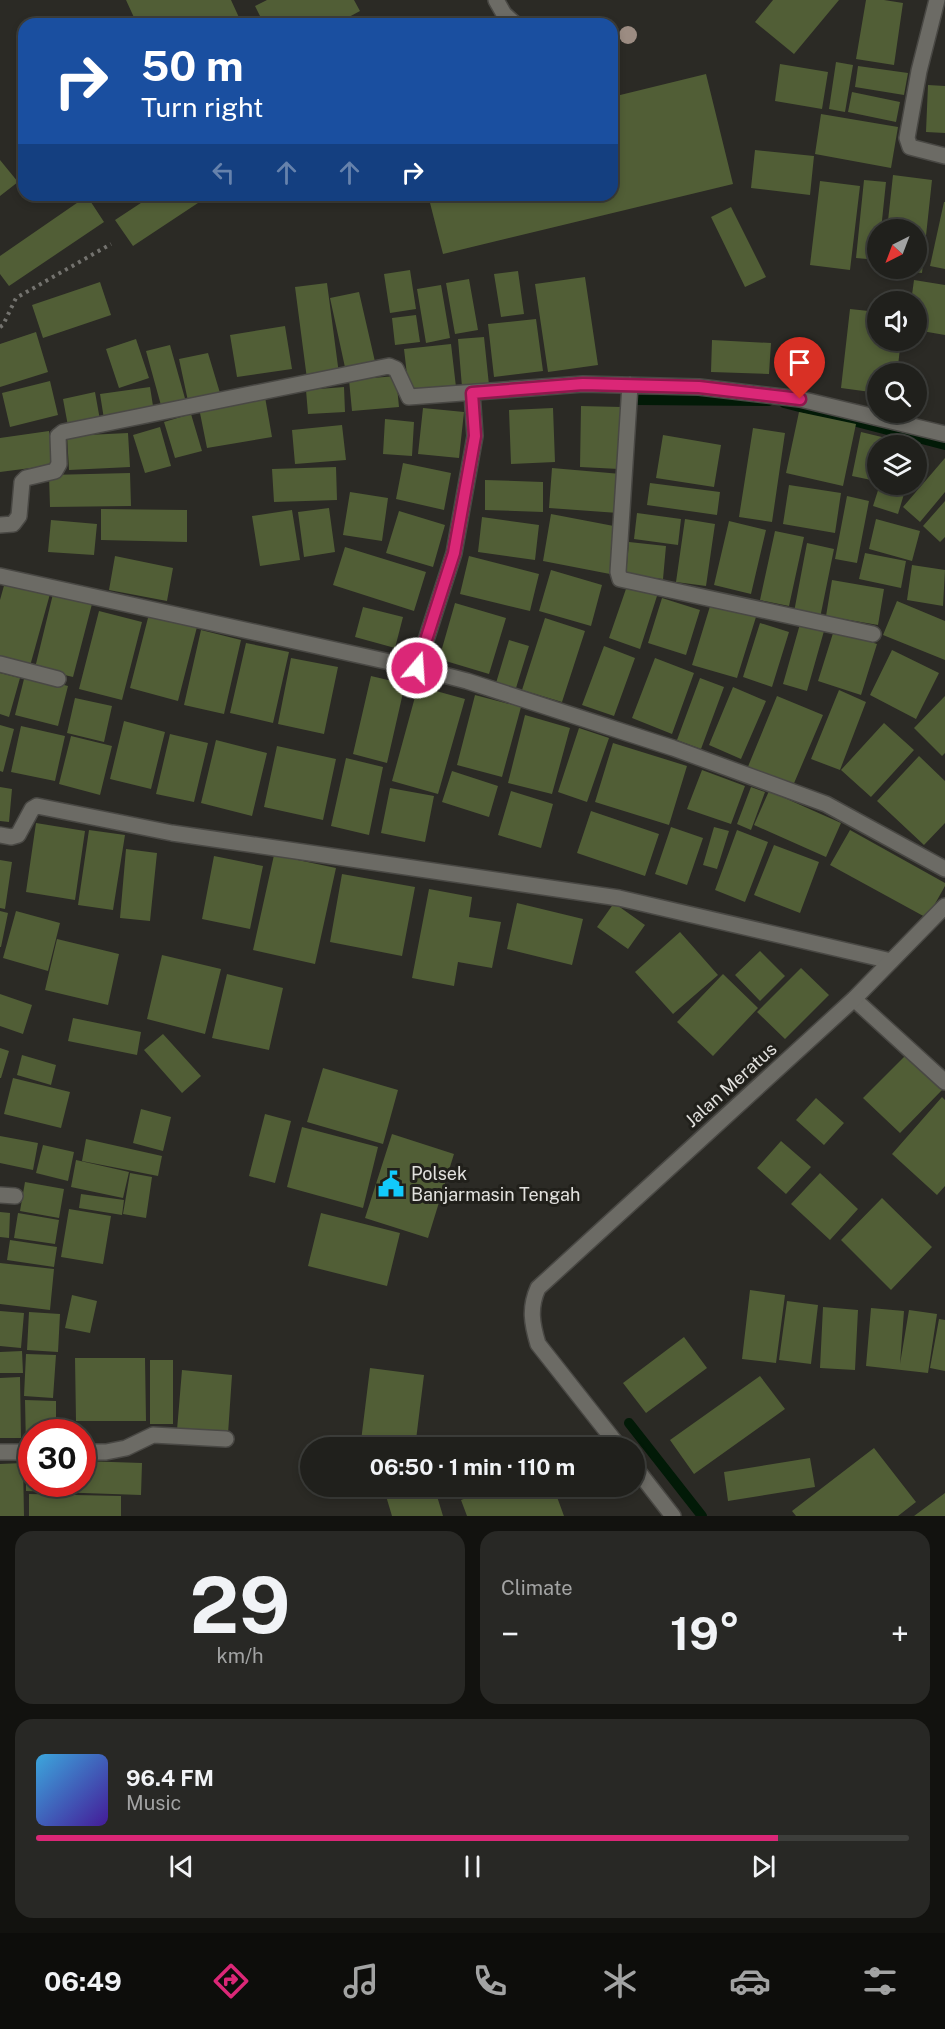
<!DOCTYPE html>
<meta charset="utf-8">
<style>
:root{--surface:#20201c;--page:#282825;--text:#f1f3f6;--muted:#a2a3a3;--line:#3d3e3b;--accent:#db2777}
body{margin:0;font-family:"Public Sans",sans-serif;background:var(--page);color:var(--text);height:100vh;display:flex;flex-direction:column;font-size:22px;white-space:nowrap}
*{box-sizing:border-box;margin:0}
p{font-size:20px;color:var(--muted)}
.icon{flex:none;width:33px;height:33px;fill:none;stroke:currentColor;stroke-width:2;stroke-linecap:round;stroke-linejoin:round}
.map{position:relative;height:1516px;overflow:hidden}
.side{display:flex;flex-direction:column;gap:15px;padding:15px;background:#12120f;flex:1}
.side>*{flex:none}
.banner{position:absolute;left:18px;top:18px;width:600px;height:183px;border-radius:18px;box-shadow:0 3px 9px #0003,0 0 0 2px var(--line);background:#1a4fa0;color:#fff;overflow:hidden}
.needle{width:39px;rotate:222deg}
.tools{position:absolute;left:867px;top:219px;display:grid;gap:12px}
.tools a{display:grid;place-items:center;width:60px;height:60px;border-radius:50%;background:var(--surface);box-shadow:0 3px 9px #0003,0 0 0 2px var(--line);font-size:30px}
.speed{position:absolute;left:18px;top:1419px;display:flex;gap:12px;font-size:30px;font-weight:700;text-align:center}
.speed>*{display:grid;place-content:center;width:78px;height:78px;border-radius:50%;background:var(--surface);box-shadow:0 3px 9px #0003,0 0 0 2px var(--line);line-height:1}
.speed .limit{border:9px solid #d22;background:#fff;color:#111}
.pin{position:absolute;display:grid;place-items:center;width:51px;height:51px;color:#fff;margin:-62px -26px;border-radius:50% 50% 50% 0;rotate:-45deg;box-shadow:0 0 6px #0007}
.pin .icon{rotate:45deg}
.me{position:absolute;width:66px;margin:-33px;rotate:18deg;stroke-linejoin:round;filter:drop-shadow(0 0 4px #0008)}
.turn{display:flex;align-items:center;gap:21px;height:126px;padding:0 24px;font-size:27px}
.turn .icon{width:78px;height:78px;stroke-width:2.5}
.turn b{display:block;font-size:42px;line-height:51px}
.lanes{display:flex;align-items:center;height:57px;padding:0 24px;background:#0003;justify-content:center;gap:30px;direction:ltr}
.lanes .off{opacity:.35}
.big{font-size:45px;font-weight:700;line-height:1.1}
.side .widget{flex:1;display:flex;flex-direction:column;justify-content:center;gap:9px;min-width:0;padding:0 21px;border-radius:18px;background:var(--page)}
.side .dial{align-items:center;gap:0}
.dial b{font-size:78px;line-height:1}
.song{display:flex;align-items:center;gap:18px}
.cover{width:72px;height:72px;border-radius:9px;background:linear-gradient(135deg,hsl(200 70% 55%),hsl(260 70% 35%))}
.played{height:6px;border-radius:3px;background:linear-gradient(90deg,var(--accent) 85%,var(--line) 85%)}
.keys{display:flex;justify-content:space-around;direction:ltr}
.heat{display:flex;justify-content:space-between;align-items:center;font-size:33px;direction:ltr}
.side .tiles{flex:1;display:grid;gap:15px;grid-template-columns:1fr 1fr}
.widget:last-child{grid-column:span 2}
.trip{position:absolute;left:300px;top:1437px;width:345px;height:60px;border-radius:30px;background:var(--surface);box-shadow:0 3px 9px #0003,0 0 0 2px var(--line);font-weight:700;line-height:60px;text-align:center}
.tabs{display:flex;height:96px;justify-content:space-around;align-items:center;background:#0d0d0b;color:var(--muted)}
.tabs .icon{width:42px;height:42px}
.tabs .on{color:var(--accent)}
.tabs b{font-size:27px;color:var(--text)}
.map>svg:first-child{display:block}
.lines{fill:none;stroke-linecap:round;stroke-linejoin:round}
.stream{stroke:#021a07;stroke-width:10}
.building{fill:#515e36}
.lane-casing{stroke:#494844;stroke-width:18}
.street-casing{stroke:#494844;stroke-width:18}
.secondary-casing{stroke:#494844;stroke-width:18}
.path{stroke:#74736f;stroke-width:4;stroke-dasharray:3 4.5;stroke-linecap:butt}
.lane{stroke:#6c6b65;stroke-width:15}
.street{stroke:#6c6b65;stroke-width:15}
.secondary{stroke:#6c6b65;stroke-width:15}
.tree{fill:#9c8c82}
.route-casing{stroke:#8e194d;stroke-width:15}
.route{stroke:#db2777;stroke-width:10}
.labels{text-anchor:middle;stroke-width:6;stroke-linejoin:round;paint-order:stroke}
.street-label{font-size:18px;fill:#e2e1de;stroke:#21201b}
.poi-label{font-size:18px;fill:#e2e1de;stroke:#21201b;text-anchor:start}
</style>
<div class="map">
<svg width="945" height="1516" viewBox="0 0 945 1516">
<rect width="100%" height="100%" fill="#2b2a25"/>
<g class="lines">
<path class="stream" d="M637,400l132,1
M784,403l161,42
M629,1423l73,93"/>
</g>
<path class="building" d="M126,0h105l11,24h-105z
M267,0h87l6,11 -24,13h-72l-9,-18z
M773,0h66l-45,54 -39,-32z
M866,0h18l19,3 -9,62 -38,-6z
M836,62l17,3 -8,47 -16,-3z
M780,64l48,8 -6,37 -47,-8z
M858,66l50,7 -4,22 -49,-8z
M706,74l27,110 -290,70 -15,-59h184v-98z
M928,85l17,1v47l-19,-1z
M852,92l48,10 -4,20 -48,-10z
M821,114l77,13 -7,41 -76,-14z
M755,150l59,6 -4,39 -59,-7z
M0,160l18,22 -18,14z
M893,175l39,5 -10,93 -26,-3v-2h20v-38h-29z
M864,180l22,2 -5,48h-3v30l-22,-2z
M820,181l40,5 -10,84 -40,-5z
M153,195h45l3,6 -68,45 -18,-26z
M87,196l17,26 -95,64 -9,-12v-18z
M944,202h1v67l-15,-3z
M731,207l35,70 -21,10 -34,-70z
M410,270l6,39 -26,4 -6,-39z
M518,271l6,43 -23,3 -7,-43z
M585,277l13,88 -50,7 -13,-88z
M469,279l9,51 -23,4 -9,-51z
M914,280l31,5v50l-29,-5v-28h-5z
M100,282l11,33 -68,23 -11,-33z
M327,283l12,91 -32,5 -12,-92z
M441,285l9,53 -24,5 -9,-54z
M359,292l17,74 -30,6 -16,-74z
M850,309l28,3v28h23l-4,34h-19v19l-37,-5z
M416,315l4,27 -25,3 -3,-27z
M536,319l7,52 -49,6 -6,-53z
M285,326l7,43 -55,8 -7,-42z
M36,332l12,40 -48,15v-43z
M484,337l5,48 -27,2 -4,-48z
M136,339l13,39 -30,10 -13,-39z
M712,340l59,3 -2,31 -58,-2z
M451,344l5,43 -47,5 -5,-43z
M170,345l16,57 -24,7 -16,-58z
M208,353l12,40 -32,8 -9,-42z
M396,376l3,31 -47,4 -3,-31z
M50,381l8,34 -48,12 -8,-34z
M150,387l4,25 -50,7 -4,-25z
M344,387l1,25 -37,2 -2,-24z
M95,392l5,28 -32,6 -5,-27z
M265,397l7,40 -65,11 -8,-40z
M581,406l40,1 -2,62 -39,-2z
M423,408l41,4 -5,46 -41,-4z
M553,408l2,54 -44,2 -2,-54z
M799,412l57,12 -13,62 -57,-13z
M191,414l11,37 -27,7 -11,-36z
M385,419l29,3 -2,34 -29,-2z
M342,425l4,35 -51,4 -3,-34z
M160,427l11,39 -26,7 -12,-38z
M753,428l32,5 -13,89 -33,-5z
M49,431l5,34 -54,7v-34z
M861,432l25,6 -2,8h-6l-2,35 -24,-5z
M128,433l2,34 -61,3 -2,-34z
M663,435l58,10 -7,42 -58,-9z
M896,436l25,8 -4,12 -1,-10h-23z
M945,458v34l-25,30 -17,-15z
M403,463l48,10 -7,37 -48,-11z
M336,467l1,33 -63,2 -2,-33z
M552,468l69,6 -3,39 -69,-5z
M130,473l1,33 -81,1 -1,-32z
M485,480l58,2v30l-58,-2z
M650,483l70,9 -3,23 -70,-10z
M880,484h27l-9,30 -25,-8z
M789,485l52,8 -6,40 -52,-9z
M350,492l38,6 -6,43 -39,-6z
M847,496l22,5 -12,62 -22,-4z
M945,501v36l-5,5 -17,-16z
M329,508l6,44 -31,5 -6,-45z
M101,509l86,1v32l-86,-2z
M292,510l8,50 -40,6 -8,-50z
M399,511l46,14 -12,42 -47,-14z
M637,513l44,6 -3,26 -44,-6z
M551,514l68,13 -9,47 -67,-13z
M482,517l57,8 -4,35 -57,-8z
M685,519l30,5 -9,62 -30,-4z
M876,519l44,12 -8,30 -43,-12z
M51,520l46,4 -3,31 -46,-3z
M729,521l37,9 -15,64 -37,-9z
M775,531l29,6 -15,69 -29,-6z
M629,542l37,4 -3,33 -37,-4z
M807,543l27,6 -14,69 -26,-6z
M345,547l81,25 -12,39 -81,-26z
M865,553l41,8 -5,27 -42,-9z
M115,556l58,12 -6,33 -58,-11z
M469,556l70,18 -9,37 -70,-17z
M912,565l33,5 -2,36 -36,-6z
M551,570l51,15 -11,41 -52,-15z
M832,580l52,9 -6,36 -52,-9z
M5,582l45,12 -20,72 -30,-9v-57z
M627,586l30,10 -17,53 -31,-11z
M53,594l39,10 -19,73 -38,-9z
M662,598l38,12 -14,45 -38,-12z
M897,601l48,20v39l-62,-25z
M455,603l51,15 -17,56 -50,-15z
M711,603l45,14 -19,61 -45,-13z
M363,607l40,10 -8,31 -40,-11z
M99,611l43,11 -20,78 -43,-11z
M149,614l48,13 -19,74 -48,-13z
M545,618l40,13 -23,71 -40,-12z
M760,623l29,9 -17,55 -29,-10z
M800,624l24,7 -17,60 -24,-7z
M201,630l40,10 -17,74 -40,-9z
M834,630l43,14 -16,51 -43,-14z
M509,640l20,6 -13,42 -20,-5z
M246,643l43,9 -16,71 -43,-10z
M604,646l31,12 -21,58 -32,-11z
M892,650l47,23 -23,46 -46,-24z
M291,658l47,9 -14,67 -46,-10z
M655,658l39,15 -22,61 -40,-16z
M0,673l20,5 -11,39 -9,-3z
M25,675l43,11 -10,40 -43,-11z
M371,676l34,8 -18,79 -34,-9z
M700,678l24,9 -23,62 -24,-9z
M418,686l47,13 -27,95 -46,-13z
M733,687l33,14 -25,58 -32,-14z
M839,690l27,12 -26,68 -29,-11z
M475,695l46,12 -19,70 -45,-12z
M777,696l46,19 -31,73 -45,-19z
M945,696v57l-3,3 -28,-28z
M75,698l37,8 -8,36 -37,-9z
M525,715l45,13 -18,66 -44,-11z
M124,721l41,11 -14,57 -41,-10z
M884,723l30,27 -43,47 -30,-27z
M0,725l14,4 -11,43 -3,-1z
M21,726l44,10 -10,45 -44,-9z
M579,728l30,10 -22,64 -29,-10z
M170,734l38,9 -14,59 -38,-8z
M71,736l41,10 -12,49 -41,-11z
M216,740l51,13 -15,63 -51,-13z
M613,743l74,23 -18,59 -74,-23z
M277,746l59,13 -13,61 -59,-13z
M919,756l26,25v42l-21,22 -47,-44z
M346,758l37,9 -14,68 -38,-9z
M702,770l43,16 -14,38 -44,-15z
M452,771l46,15 -9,31 -47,-15z
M0,787l12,2 -3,33 -9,-1z
M751,787l14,5 -14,38 -14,-6z
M390,788l44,8 -9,46 -44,-9z
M511,791l42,13 -12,44 -43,-13z
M769,791l72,32 -15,34 -72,-32z
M591,811l68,23 -14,42 -68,-23z
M36,823l49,8 -10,69 -49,-8z
M671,827l32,11 -16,47 -32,-11z
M714,827l15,4 -12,38 -14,-4z
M89,830l36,5 -12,75 -35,-5z
M737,830l31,12 -23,60 -30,-12z
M850,830l95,53v3l-18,32 -97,-53z
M774,845l45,17 -19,51 -46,-18z
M126,849l31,4 -7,68 -30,-3z
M274,855l62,13 -21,96 -62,-14z
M214,856l49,10 -13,63 -48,-10z
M0,860l12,2 -7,47 -5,-1z
M342,874l73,13 -13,69 -72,-14z
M429,889l43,8 -3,20 32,5 -9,46 -34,-6 -4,24 -42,-8z
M517,903l66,16 -11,46 -65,-16z
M614,903l31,22 -17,24 -31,-22z
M0,911l8,2 -7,34h-1z
M16,911l44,12 -12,48 -45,-13z
M680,932l38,43 -45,39 -38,-42z
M57,939l62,15 -11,51 -63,-15z
M760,951l25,25 -25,25 -25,-26z
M162,955l59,14 -16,65 -58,-15z
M801,968l28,27 -44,44 -28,-27z
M227,974l56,14 -14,62 -57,-12z
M723,974l35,34 -45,48 -36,-34z
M0,994l32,11 -9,29 -23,-8z
M73,1018l68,14 -4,23 -69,-14z
M163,1034l38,42 -19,17 -38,-43z
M0,1048l9,3 -8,27h-1z
M908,1053l36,35 -44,45 -37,-35z
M22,1055l34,10 -5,20 -34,-10z
M323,1068l75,22 -15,54 -76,-22z
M13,1078l57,14 -9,36 -57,-14z
M942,1097l3,3v86l-8,9 -45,-41z
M816,1098l28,25 -20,22 -28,-25z
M141,1109l30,8 -8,34 -30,-8z
M265,1114l26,7 -16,62 -26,-7z
M302,1127l76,20 -15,61 -76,-21z
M392,1134l62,20 -26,84 -63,-20z
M0,1136l38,7 -5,27 -33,-7z
M86,1139l76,17 -4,20 -76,-15z
M781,1141l30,26 -25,27 -29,-26z
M43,1145l31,7 -6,29 -32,-8z
M76,1160l53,12 -6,26 -52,-11z
M130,1173l22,4 -6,41 -23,-4z
M820,1173l38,36 -28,31 -39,-36z
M25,1182l39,7 -5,29 -39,-7z
M81,1194l43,6 -2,15 -43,-7z
M882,1198l50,49 -41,43 -50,-50z
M69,1209l42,7 -8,48 -42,-7z
M0,1212l10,1 -1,25 -9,-1z
M18,1213l41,7 -4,24 -41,-6z
M321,1213l79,20 -13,53 -79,-20z
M10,1240l47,7 -3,20 -47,-7z
M0,1263l54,6 -4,41 -50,-6z
M750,1290l35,5 -9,68 -34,-4z
M72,1295l25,6 -7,32 -25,-5z
M787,1301l31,4 -7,59 -32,-4z
M823,1307l35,3 -3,60 -35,-2z
M871,1308l33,3 -4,53 9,-54 28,4 -9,59 -62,-7z
M0,1311l24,2 -3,35 -21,-2z
M29,1312l31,2 -2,38 -31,-2z
M939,1319l6,1v51l-15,-3z
M684,1337l23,31 -61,45 -23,-30z
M22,1351l1,22h-23v-21z
M26,1354l30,1 -3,43 -29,-2z
M75,1358h70l1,63h-70z
M150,1360h23v64h-23z
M370,1368l54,7 -9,73 -54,-7z
M182,1370l50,5 -4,59 -51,-4z
M760,1376l25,33 -91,65 -24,-34z
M20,1377l1,61h-21v-60z
M25,1400l31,1v31h-24v16h-6z
M874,1448l42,54 -18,14h-102l-4,-5z
M810,1458l5,29 -87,14 -4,-29z
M26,1459h6v25h50v-23l60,2 -1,32 -115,-4z
M23,1463l1,53h-24v-52z
M383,1486h51l9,30h-51z
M497,1486h56l11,30h-97l-6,-16z
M945,1493v23h-31z
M29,1494l92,2v20h-92z"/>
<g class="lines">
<g class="lane-casing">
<path id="lane" d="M496,0l8,14 11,10"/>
</g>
<g class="street-casing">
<path id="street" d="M937,0l-18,71 -12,67 3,9 35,9
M630,385l-12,187 2,7 253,55
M0,525l13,-1 6,-8 3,-34 4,-4 29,-7 4,-7 -1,-28 5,-4 326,-66 7,3 13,28 174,-13 116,3 101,12 145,35
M0,576l417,92 50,13 206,67 153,56 119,65
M0,664l58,15
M417,668l37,-115 21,-117 -3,-43
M0,835l11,2 7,-2 14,-26 5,-3 135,27 447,65 272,63
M854,999l91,83
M0,1195l15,1
M0,1452h32
M82,1452h24l20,-4 27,-13 73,4"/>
</g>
<g class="secondary-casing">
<path id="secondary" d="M620,1448l-82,-104c-6,-20 -9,-36 0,-56l316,-289 91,-93
M634,1466l39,50"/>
</g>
<path class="path" d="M0,327l3,-2 13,-27 95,-54"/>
<use href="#lane" class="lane"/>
<use href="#street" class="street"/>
<use href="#secondary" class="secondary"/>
</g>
<circle class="tree" cx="628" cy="35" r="9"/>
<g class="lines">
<g class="route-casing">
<path id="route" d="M417,668l37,-115 21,-117 -3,-43 111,-9 116,3 101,12"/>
</g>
<use href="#route" class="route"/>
</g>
<defs>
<g id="civic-bare" transform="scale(2.07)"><path d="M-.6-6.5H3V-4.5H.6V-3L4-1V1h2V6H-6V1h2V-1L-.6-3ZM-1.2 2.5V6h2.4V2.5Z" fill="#12cafb" stroke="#21201b" stroke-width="2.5" paint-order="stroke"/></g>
</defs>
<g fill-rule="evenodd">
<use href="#civic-bare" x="391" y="1184"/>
</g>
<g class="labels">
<g class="street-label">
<text transform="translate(731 1085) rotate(-42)" y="6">Jalan Meratus</text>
</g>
<g class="poi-label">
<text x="411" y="1180">Polsek<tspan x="411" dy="21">Banjarmasin Tengah</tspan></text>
</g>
</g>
</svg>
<div class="tools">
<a><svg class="needle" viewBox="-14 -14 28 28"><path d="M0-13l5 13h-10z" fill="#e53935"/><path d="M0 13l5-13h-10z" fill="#a2a3a3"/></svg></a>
<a><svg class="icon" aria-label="sound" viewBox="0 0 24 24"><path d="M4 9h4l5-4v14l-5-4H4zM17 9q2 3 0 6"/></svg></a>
<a><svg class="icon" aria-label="search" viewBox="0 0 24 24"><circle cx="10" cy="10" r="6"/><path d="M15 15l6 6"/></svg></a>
<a><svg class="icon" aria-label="layers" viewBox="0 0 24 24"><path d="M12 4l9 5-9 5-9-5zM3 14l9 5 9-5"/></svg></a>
</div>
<div class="speed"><div class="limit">30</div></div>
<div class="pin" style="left:800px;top:399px;background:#d93025"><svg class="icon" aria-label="arrive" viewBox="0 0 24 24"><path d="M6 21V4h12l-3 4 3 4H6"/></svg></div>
<svg class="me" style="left:417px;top:668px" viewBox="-20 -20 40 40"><circle r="17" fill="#db2777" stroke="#fff" stroke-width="3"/><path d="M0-11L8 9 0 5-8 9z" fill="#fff"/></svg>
<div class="trip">06:50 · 1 min · 110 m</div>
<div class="banner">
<div class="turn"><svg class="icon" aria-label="right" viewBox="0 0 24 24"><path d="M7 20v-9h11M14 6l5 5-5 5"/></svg><div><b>50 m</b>Turn right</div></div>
<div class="lanes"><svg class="icon off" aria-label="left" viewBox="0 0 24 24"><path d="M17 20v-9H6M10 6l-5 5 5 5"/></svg><svg class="icon off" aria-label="ahead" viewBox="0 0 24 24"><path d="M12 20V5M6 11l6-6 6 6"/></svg><svg class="icon off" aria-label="ahead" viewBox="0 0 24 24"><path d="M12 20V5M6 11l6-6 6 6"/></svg><svg class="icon" aria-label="right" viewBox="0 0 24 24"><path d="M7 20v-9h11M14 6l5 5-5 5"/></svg></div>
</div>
</div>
<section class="side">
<div class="tiles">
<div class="widget dial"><b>29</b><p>km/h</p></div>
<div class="widget"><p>Climate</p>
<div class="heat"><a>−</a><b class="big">19°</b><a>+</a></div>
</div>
<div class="widget">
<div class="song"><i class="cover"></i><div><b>96.4 FM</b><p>Music</p></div></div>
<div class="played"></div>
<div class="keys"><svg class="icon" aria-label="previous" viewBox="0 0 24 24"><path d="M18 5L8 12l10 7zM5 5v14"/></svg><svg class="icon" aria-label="pause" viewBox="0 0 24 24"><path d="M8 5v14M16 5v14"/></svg><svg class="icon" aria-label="next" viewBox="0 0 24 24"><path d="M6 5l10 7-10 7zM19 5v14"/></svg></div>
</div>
</div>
</section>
<nav class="tabs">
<b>06:49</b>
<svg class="icon on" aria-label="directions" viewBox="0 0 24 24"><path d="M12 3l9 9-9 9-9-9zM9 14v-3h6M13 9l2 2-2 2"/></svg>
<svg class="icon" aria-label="music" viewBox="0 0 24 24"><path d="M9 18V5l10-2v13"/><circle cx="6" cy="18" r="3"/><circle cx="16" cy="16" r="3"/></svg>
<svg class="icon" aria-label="phone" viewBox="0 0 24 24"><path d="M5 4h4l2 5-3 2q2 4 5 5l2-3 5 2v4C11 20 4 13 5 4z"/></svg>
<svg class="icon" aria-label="climate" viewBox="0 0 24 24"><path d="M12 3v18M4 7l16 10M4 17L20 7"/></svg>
<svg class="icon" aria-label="car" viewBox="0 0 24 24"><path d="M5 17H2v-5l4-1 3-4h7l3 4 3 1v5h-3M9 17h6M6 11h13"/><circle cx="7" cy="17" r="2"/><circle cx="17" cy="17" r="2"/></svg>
<svg class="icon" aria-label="filters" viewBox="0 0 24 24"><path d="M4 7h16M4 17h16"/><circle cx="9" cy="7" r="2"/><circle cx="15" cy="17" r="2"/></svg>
</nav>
